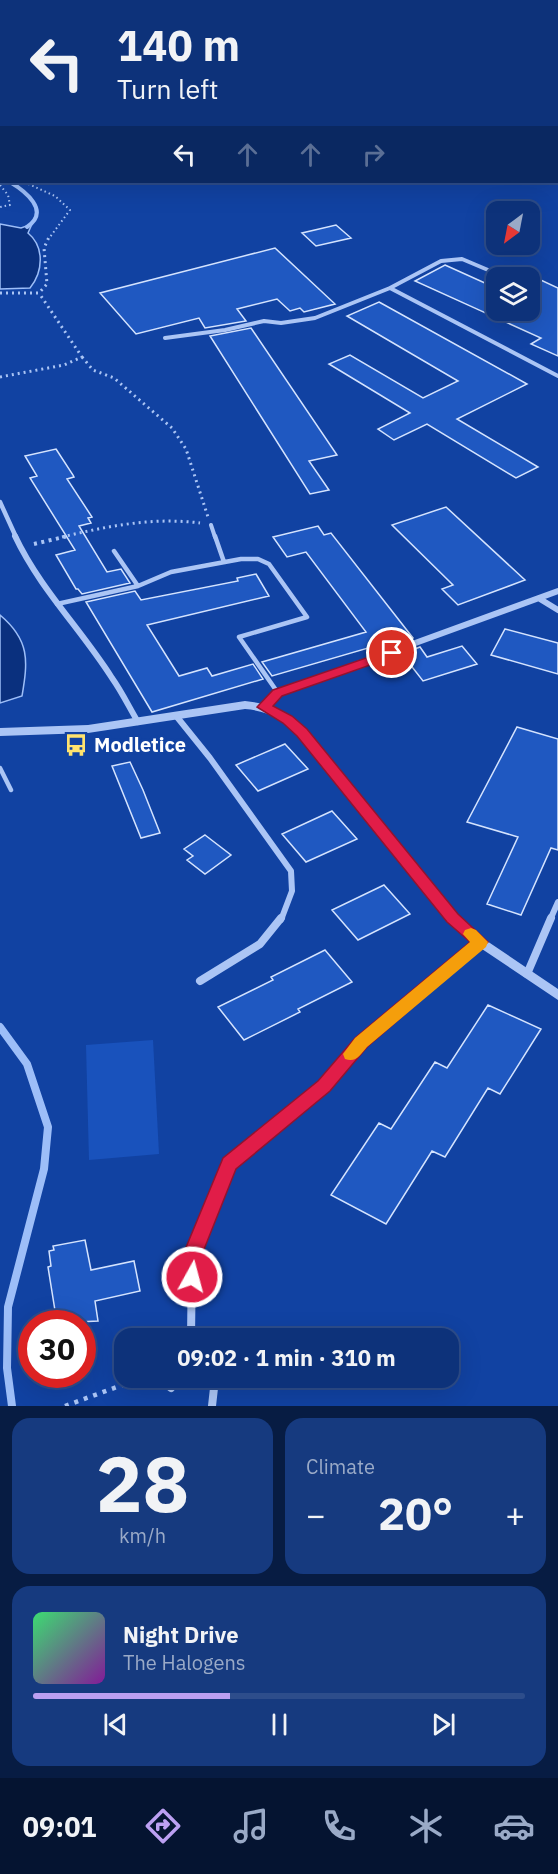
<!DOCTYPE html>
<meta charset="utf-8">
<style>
:root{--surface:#0d327a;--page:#163a7f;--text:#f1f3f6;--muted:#9aaac7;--line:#2d4d8b;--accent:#bca0f2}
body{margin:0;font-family:"IBM Plex Sans",sans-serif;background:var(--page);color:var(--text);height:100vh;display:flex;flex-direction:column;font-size:22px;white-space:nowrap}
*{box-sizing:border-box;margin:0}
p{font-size:20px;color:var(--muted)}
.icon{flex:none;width:33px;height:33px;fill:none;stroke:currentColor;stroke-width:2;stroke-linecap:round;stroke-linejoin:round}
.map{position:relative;height:1406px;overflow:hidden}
.sheet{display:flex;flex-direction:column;gap:12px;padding:12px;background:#071c43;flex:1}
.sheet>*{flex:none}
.banner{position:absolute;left:0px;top:0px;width:558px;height:183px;box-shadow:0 6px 24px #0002,0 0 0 2px var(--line);background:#0d327a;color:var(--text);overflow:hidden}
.needle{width:39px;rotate:212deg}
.fabs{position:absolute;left:486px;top:201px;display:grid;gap:12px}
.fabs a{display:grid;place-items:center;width:54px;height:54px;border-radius:12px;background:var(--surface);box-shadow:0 6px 24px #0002,0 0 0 2px var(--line);font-size:30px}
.speed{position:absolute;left:18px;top:1310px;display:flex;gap:12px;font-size:30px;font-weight:700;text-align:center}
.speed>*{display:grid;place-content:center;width:78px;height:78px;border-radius:50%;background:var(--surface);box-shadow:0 6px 24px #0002,0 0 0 2px var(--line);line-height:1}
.speed .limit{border:9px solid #d22;background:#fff;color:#111}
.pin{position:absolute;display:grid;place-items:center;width:51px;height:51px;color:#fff;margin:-26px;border:3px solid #fff;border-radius:50%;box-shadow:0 2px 6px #0007}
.me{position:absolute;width:66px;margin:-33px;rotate:7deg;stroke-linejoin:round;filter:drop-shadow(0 0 4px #0008)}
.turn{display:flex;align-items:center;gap:21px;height:126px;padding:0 18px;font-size:27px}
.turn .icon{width:78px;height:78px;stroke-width:2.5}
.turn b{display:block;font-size:42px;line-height:51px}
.lanes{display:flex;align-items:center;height:57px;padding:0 18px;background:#0003;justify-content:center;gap:30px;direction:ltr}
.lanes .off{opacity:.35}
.big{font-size:45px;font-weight:800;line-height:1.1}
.sheet .card{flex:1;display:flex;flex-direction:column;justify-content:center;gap:9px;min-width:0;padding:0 21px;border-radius:18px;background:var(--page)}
.sheet .dial{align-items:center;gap:0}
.dial b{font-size:78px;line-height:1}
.song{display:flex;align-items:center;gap:18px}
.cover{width:72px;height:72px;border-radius:9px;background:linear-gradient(135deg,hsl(140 70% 55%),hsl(290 70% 35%))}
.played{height:6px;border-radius:3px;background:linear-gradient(90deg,var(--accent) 40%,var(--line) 40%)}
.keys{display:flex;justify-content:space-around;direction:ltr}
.heat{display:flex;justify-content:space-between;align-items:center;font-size:33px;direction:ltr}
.sheet .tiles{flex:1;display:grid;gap:12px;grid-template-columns:1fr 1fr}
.card:last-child{grid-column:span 2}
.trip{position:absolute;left:114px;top:1328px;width:345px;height:60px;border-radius:18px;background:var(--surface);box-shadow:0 6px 24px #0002,0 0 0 2px var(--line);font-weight:800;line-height:60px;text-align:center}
.tabs{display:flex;height:96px;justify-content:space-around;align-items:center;background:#051431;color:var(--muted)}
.tabs .icon{width:42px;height:42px}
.tabs .active{color:var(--accent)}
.tabs b{font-size:27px;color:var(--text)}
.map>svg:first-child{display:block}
.green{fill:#1952bc}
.water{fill:#0a307e;stroke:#9dbef8;stroke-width:1.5}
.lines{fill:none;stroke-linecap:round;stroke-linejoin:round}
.stream-far1{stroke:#9dbef8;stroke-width:4}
.stream{stroke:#9dbef8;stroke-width:8}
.building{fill:#1f58c1;stroke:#d4e3fe;stroke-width:1.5}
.path-far3{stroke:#abc5f5;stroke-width:2;stroke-dasharray:1.5 3;stroke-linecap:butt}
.path-far2{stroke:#abc5f5;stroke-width:3;stroke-dasharray:2 4;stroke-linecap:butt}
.path-far1{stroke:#abc5f5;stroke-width:4;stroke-dasharray:3 4.5;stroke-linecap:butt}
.path{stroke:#abc5f5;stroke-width:4.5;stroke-dasharray:4 6;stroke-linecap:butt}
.service-far1{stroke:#abc5f5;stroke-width:4}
.service{stroke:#abc5f5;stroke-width:4.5}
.minor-far2{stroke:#abc5f5;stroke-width:4.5}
.minor-far1{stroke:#abc5f5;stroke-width:6}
.minor{stroke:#abc5f5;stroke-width:8}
.tertiary{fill:#abc5f5;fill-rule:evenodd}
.route{fill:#e11d48;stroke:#92132f;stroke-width:1.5}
.slow{fill:#f59e0b}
.labels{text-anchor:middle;stroke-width:6;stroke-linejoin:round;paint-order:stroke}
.poi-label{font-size:20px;font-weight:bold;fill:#fff;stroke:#1142a2;text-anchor:start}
</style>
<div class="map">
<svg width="558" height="1406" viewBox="0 0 558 1406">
<rect width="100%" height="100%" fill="#1142a2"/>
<path class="green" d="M153,1040l6,114 -70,6 -3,-115z"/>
<path class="water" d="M0,224l21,4 11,-4 -4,9c17,14 15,39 2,55l-30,1z
M0,615c30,25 28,46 22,81l-22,7z"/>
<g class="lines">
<path class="stream-far1" d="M61,2l17,-2
M0,174l2,2
M10,182c15,9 41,29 17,45"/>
<path class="stream" d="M0,1027l27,37 21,63 -4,42 -36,138 -1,61 5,38"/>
</g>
<path class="building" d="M336,225l15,13 -35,8 -14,-13z
M275,248l60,56 -31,8 -4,-4 -10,3 -13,-12 -40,10 9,12 -41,7 -6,-10 -63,16 -36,-41z
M445,265l51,23v22h34v-35l28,13v68l-27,-12 10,-6 -126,-57z
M379,302l148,82 -70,35 81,48 -22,11 -89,-54 -33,16 -16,-11 32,-16 -81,-49 21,-9 73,43 35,-17 -111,-65z
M251,328l86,127 -28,6 20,29 -19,4 -100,-158z
M56,449l17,26 1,2 -7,2 25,38 -4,1 3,5 -12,3 28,46 14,-3 9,14 -48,11 -4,-5h-2l-20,-34 19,-5 -45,-72 7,-2 -12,-20z
M446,507l79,73 -67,25 -16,-16 11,-4 -61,-60z
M318,526l6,9 7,-2 82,105 -18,7 -3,-4 -120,35 -10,-14 104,-30 -60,-80 -19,5 -14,-20z
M256,574l13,22 -122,29 32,51 28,-8 5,8 41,-12 10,15 -111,33 -66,-110 49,-11 6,9 97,-19 -1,-3z
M505,629l53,14v31l-67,-19z
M462,646l15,18 -54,17 -21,-27 18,-7 7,10z
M517,727l41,12v111l-7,-2 -30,67 -34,-11 31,-67 -51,-15z
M285,744l23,25 -50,22 -22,-26z
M130,762l13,28 17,43 -19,5 -29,-72z
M332,811l25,28 -51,23 -24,-28z
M205,835l26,20 -26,19 -18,-14 6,-4 -9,-7z
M384,885l26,29 -52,26 -26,-30z
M325,950l27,32 -54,27 2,3 -56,28 -26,-33 55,-27 -2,-3z
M488,1005l53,24 -41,65 -12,-6 -43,69 -13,-6 -46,73 -55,-29 48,-72 12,6 44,-67 12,6z
M85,1240l6,30 43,-9 6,30 -45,10 3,20 -41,2 -9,-56 3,-1 -2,-15 5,-1 -1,-4z"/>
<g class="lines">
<path class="path-far3" d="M0,100v5
M24,182l31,14 15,14 -20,27
M0,185l8,10 2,10 -10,2"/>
<path class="path-far2" d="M0,293h39l8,-9 -3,-36 6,-13
M82,357l11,13 21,8 58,50 14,21 22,68
M0,377l64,-12 18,-8 -43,-64
M62,537c46,-11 91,-20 138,-14"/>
<path class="path-far1" d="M34,544l34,-8"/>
<path class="path" d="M65,1406l79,-29"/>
<path class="service-far1" d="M390,288l51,-27 21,-2 45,19
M165,338l60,-8 39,-9 17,2 34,-5 75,-30 168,88
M211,525l4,12"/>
<path class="service" d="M215,536l9,26
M114,551l24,35
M57,604l81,-18 33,-14 70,-13h17l11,5 38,53 -68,20 39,56
M0,768l11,22"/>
<path class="minor-far2" d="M0,502l16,35"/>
<path class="minor-far1" d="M15,536c25,53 66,93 97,142 10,14 17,29 26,44
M540,599l18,11
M264,707l14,-14 280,-102
M177,717l33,41 81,113 1,20 -11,29
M550,920l8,-18"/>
<path class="minor" d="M527,974l24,-56
M200,981l60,-37 21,-26
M191,1338l1,-81 37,-93 95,-78 37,-43 119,-101
M206,1377l8,11 -2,18
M171,1388l7,-11"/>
<path class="tertiary" d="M245,701c28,3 41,10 61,29l151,185 27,24 74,50v11l-82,-55 -27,-24 -151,-185c-17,-17 -29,-25 -53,-27l-157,24 -88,3v-8l88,-3z"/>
</g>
<path class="route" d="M392,649l6,4 -2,3 -114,40 -9,10 19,10 15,13 151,185 30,28 -121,105 -37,44 -94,78 -35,88v20l-3,6 -6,3 -7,-3 -3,-6v-20l41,-99 95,-77 37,-43 115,-96 -23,-20 -150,-186 -14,-13 -26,-16 16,-17z"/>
<path class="slow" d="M471,928l5,2 12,12 -2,5 -119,100c-7,8 -11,16 -22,12l-2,-5 12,-16 115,-96 -7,-8 2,-4z"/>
<defs>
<g id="bus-bare" transform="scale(1.8)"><path d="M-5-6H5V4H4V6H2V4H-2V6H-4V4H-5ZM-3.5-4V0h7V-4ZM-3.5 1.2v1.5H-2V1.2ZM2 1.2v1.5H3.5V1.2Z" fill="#ffe36f" stroke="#1142a2" stroke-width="2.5" paint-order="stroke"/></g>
</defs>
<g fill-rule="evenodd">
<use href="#bus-bare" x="76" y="745"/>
</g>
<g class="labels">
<g class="poi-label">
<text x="94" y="752">Modletice</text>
</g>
</g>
</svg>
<div class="fabs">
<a><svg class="needle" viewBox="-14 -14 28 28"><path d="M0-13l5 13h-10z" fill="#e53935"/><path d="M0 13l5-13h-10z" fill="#9aaac7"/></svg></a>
<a><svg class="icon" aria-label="layers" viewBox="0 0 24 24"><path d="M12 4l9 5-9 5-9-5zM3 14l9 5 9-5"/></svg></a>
</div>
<div class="speed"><div class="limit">30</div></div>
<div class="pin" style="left:392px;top:653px;background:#d93025"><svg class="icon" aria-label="arrive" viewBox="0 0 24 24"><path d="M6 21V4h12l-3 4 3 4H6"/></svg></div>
<svg class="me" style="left:192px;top:1277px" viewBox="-20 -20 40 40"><circle r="17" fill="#e11d48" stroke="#fff" stroke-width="3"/><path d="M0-11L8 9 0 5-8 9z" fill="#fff"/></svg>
<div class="trip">09:02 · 1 min · 310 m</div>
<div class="banner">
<div class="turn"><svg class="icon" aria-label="left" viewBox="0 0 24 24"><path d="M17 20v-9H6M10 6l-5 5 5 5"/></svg><div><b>140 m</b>Turn left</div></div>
<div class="lanes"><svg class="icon" aria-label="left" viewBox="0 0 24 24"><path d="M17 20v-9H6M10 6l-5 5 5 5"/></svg><svg class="icon off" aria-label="ahead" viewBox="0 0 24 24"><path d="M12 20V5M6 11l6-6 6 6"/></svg><svg class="icon off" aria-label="ahead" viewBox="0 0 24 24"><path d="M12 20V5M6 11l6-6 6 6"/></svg><svg class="icon off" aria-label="right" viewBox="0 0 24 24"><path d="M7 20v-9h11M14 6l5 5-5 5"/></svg></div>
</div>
</div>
<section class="sheet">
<div class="tiles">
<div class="card dial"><b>28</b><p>km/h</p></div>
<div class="card"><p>Climate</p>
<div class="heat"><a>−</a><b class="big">20°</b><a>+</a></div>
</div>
<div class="card">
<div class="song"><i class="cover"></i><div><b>Night Drive</b><p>The Halogens</p></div></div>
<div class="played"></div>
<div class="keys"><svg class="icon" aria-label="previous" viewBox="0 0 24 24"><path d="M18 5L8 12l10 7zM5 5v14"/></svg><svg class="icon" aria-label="pause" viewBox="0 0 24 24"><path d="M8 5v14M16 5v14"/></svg><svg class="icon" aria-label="next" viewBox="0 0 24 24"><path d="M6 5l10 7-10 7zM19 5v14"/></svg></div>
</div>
</div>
</section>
<nav class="tabs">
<b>09:01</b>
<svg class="icon active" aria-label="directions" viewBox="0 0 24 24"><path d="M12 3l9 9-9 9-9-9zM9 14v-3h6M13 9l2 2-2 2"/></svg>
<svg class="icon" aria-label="music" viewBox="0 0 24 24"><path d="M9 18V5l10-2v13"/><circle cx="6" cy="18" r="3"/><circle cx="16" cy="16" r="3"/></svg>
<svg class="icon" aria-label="phone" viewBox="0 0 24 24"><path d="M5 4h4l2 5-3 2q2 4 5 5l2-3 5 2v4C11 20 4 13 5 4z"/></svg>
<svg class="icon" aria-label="climate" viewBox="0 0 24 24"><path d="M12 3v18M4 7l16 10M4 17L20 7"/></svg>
<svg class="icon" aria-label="car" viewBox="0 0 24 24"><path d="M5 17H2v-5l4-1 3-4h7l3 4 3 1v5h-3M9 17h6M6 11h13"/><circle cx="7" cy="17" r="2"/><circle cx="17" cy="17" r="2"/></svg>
</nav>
